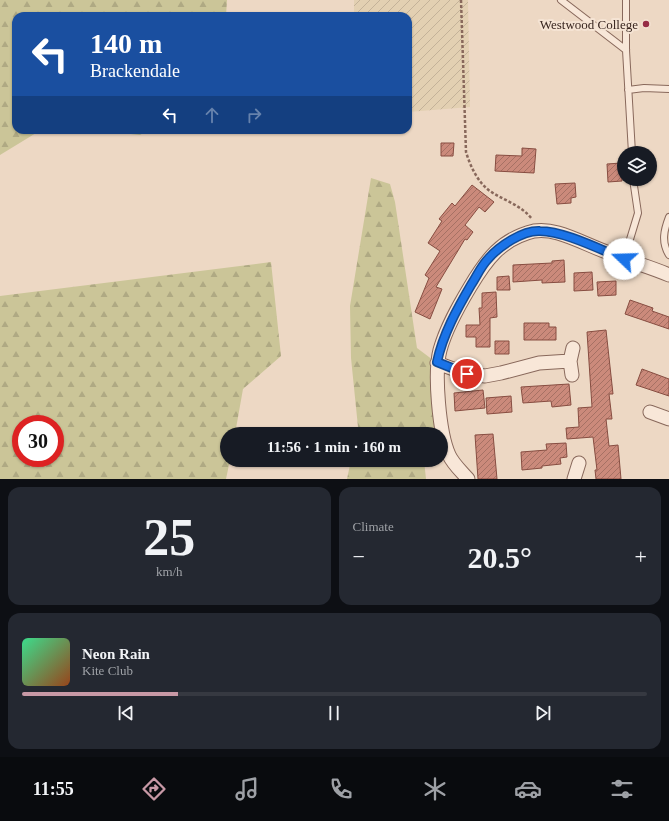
<!DOCTYPE html>
<meta charset="utf-8">
<style>
:root{--surface:#171b24;--page:#242831;--text:#f1f3f6;--muted:#9ea1a6;--line:#363941;--accent:#c899a6}
body{margin:0;font-family:Georgia,serif;background:var(--page);color:var(--text);height:100vh;display:flex;flex-direction:column;font-size:15px;white-space:nowrap}
*{box-sizing:border-box;margin:0}
p{font-size:13px;color:var(--muted)}
.icon{flex:none;width:22px;height:22px;fill:none;stroke:currentColor;stroke-width:2;stroke-linecap:round;stroke-linejoin:round}
.map{position:relative;height:479px;overflow:hidden}
.side{display:flex;flex-direction:column;gap:8px;padding:8px;background:#0d0f14;flex:1}
.side>*{flex:none}
.banner{position:absolute;left:12px;top:12px;width:400px;height:122px;border-radius:12px;box-shadow:0 1px 3px #0004;background:#1a4fa0;color:#fff;overflow:hidden}
.fabs{position:absolute;left:617px;top:146px;display:grid;gap:8px}
.fabs a{display:grid;place-items:center;width:40px;height:40px;border-radius:50%;background:var(--surface);box-shadow:0 1px 3px #0004;font-size:20px}
.speed{position:absolute;left:12px;top:415px;display:flex;gap:8px;font-size:20px;font-weight:700;text-align:center}
.speed>*{display:grid;place-content:center;width:52px;height:52px;border-radius:50%;background:var(--surface);box-shadow:0 1px 3px #0004;line-height:1}
.speed .limit{border:6px solid #d22;background:#fff;color:#111}
.pin{position:absolute;display:grid;place-items:center;width:34px;height:34px;color:#fff;margin:-17px;border:2px solid #fff;border-radius:50%;box-shadow:0 1px 4px #0007}
.me{position:absolute;width:44px;margin:-22px;rotate:291deg;stroke-linejoin:round;filter:drop-shadow(0 0 3px #0008)}
.turn{display:flex;align-items:center;gap:14px;height:84px;padding:0 12px;font-size:18px}
.turn .icon{width:52px;height:52px;stroke-width:2.5}
.turn b{display:block;font-size:28px;line-height:34px}
.lanes{display:flex;align-items:center;height:38px;padding:0 12px;background:#0003;justify-content:center;gap:20px;direction:ltr}
.lanes .off{opacity:.35}
.big{font-size:30px;font-weight:700;line-height:1.1}
.side .tile{flex:1;display:flex;flex-direction:column;justify-content:center;gap:6px;min-width:0;padding:0 14px;border-radius:12px;background:var(--page)}
.side .dial{align-items:center;gap:0}
.dial b{font-size:52px;line-height:1}
.song{display:flex;align-items:center;gap:12px}
.cover{width:48px;height:48px;border-radius:6px;background:linear-gradient(135deg,hsl(150 70% 55%),hsl(20 70% 35%))}
.played{height:4px;border-radius:2px;background:linear-gradient(90deg,var(--accent) 25%,var(--line) 25%)}
.keys{display:flex;justify-content:space-around;direction:ltr}
.heat{display:flex;justify-content:space-between;align-items:center;font-size:22px;direction:ltr}
.side .tiles{flex:1;display:grid;gap:8px;grid-template-columns:1fr 1fr}
.tile:last-child{grid-column:span 2}
.trip{position:absolute;left:220px;top:427px;width:228px;height:40px;border-radius:20px;background:var(--surface);box-shadow:0 1px 3px #0004;font-weight:700;line-height:40px;text-align:center}
.menu{display:flex;height:64px;justify-content:space-around;align-items:center;background:#090b0e;color:var(--muted)}
.menu .icon{width:28px;height:28px}
.menu .selected{color:var(--accent)}
.menu b{font-size:18px;color:var(--text)}
.map>svg:first-child{display:block}
.farmland{fill:url(#farmland-furrows)}
.forest{fill:url(#forest-firs);fill-rule:evenodd}
.building{fill:url(#building-hatch);stroke:#874d41}
.lines{fill:none;stroke-linecap:round;stroke-linejoin:round}
.lane-casing{stroke:#88685b;stroke-width:8}
.street-casing{stroke:#88685b;stroke-width:15}
.path{stroke:#88685b;stroke-width:2.5;stroke-dasharray:3 2;stroke-linecap:butt}
.lane{stroke:#f8e7d8;stroke-width:6}
.street{stroke:#f8e7d8;stroke-width:13}
.route-casing{stroke:#114b97;stroke-width:10}
.route{stroke:#1a73e8;stroke-width:7}
.poi-dot{fill:#962c45;stroke:#f5e4d4;stroke-width:1.5}
.labels{text-anchor:middle;stroke-width:4;stroke-linejoin:round;paint-order:stroke}
.poi-label{font-size:13px;fill:#38251f;stroke:#f5e4d4;text-anchor:end}
</style>
<div class="map">
<svg width="669" height="479" viewBox="0 0 669 479">
<defs>
<pattern id="farmland-furrows" width="10" height="10" patternUnits="userSpaceOnUse"><rect width="10" height="10" fill="#e3d0b2"/><path d="M-1 1l2-2M0 10L10 0M9 11l2-2" fill="none" stroke="#c4b299"/></pattern>
<pattern id="forest-firs" width="22" height="20" patternUnits="userSpaceOnUse"><rect width="22" height="20" fill="#cbc598"/><path d="M5 1l3.5 6h-7zM16 11l3.5 6h-7z" fill="#afa983"/></pattern>
<pattern id="building-hatch" width="6" height="6" patternUnits="userSpaceOnUse"><rect width="6" height="6" fill="#cb8a7b"/><path d="M-1 1l2-2M0 6l6-6M5 7l2-2" fill="none" stroke="#a67164"/></pattern>
</defs>
<rect width="100%" height="100%" fill="#edd8c4"/>
<path class="farmland" d="M354,0h114l2,107 -62,5v-96h-54z"/>
<path class="forest" d="M0,0h227l-1,16h-210v114h25l-41,25z
M93,130h56l-9,5z
M371,178l19,6 5,18 22,146 20,15 4,71h-85l2,-7 -7,-69 -1,-52z
M271,262l10,94 -38,33 -8,45h-8v26h3l-4,19h-226v-183zM21,424h34v34h-34z
M351,460h73l2,19h-79z"/>
<path class="building" d="M441,143h13l-1,13h-12z
M522,148l14,1 -2,24 -39,-2 1,-16 26,1z
M621,163l1,18 -14,1 -1,-18z
M575,183l1,14 -5,1v5l-14,1 -2,-20z
M472,185l22,17 -9,10 -6,-5 -14,18 8,7 -6,8 -2,-1 -29,48 6,2 -12,30 -15,-7 14,-34 -4,-3 15,-24 -12,-8 14,-22 -3,-2 13,-16 3,3z
M564,260l1,22 -23,1v-3l-29,2v-17l39,-2v-2z
M592,272l1,18 -19,1v-18z
M509,276l1,14h-13v-13z
M616,281v14l-18,1 -1,-14z
M496,292l1,25 -7,1v29h-14v-10h-10v-12h14l-1,-17h3v-15z
M630,300l23,8 -1,3 17,6v12l-44,-15z
M524,323h25v4h7v13h-32z
M606,330l7,64h-4l3,25h-6l3,27 9,-1 3,34h-25l-1,-9h2l-4,-33 -26,2 -1,-11 13,-1 -1,-19 14,-1 -5,-75z
M495,341h14v13h-14z
M642,369l27,10v17l-33,-11z
M569,384l2,21 -19,2 -1,-6 -28,2 -2,-16z
M483,390l2,18 -30,3 -1,-18z
M511,396l1,16 -25,2 -1,-16z
M493,434l4,45h-19l-3,-44z
M566,443l1,14 -7,1 1,6 -19,2v2l-20,2 -1,-18 26,-2 -1,-6z"/>
<g class="lines">
<g class="lane-casing">
<path id="lane" d="M561,0l65,50
M626,0v50l6,103
M628,90l16,-2 25,1
M669,217c-5,13 -8,25 0,38
M624,259l14,-46 -5,-34"/>
</g>
<g class="street-casing">
<path id="street" d="M437,363l30,11 18,2 16,-3 38,-10 31,-2
M572,375l-2,-14 3,-13
M650,412l19,7
M468,479c-6,-7 -15,-15 -19,-24 -10,-22 -15,-82 -9,-105 6,-22 18,-43 30,-63 16,-27 31,-48 64,-56 7,-1 17,0 24,2 18,5 36,15 54,21 19,8 39,13 57,21
M574,479l5,-16"/>
</g>
<path class="path" d="M461,0l5,152c5,16 13,33 27,41 13,8 29,13 39,26"/>
<use href="#lane" class="lane"/>
<use href="#street" class="street"/>
</g>
<g class="lines">
<g class="route-casing">
<path id="route" d="M467,374l-30,-12c6,-28 20,-53 34,-77 6,-9 10,-19 17,-26 11,-13 35,-29 52,-28 24,0 61,19 84,28"/>
</g>
<use href="#route" class="route"/>
</g>
<circle class="poi-dot" cx="646" cy="24" r="4"/>
<g class="labels">
<g class="poi-label">
<text x="638" y="29">Westwood College</text>
</g>
</g>
</svg>
<div class="fabs">
<a><svg class="icon" aria-label="layers" viewBox="0 0 24 24"><path d="M12 4l9 5-9 5-9-5zM3 14l9 5 9-5"/></svg></a>
</div>
<div class="speed"><div class="limit">30</div></div>
<div class="pin" style="left:467px;top:374px;background:#d93025"><svg class="icon" aria-label="arrive" viewBox="0 0 24 24"><path d="M6 21V4h12l-3 4 3 4H6"/></svg></div>
<svg class="me" style="left:624px;top:259px" viewBox="-20 -20 40 40"><circle r="19" fill="#fff"/><path d="M0-13L10 11 0 6-10 11z" fill="#1a73e8"/></svg>
<div class="trip">11:56 · 1 min · 160 m</div>
<div class="banner">
<div class="turn"><svg class="icon" aria-label="left" viewBox="0 0 24 24"><path d="M17 20v-9H6M10 6l-5 5 5 5"/></svg><div><b>140 m</b>Brackendale</div></div>
<div class="lanes"><svg class="icon" aria-label="left" viewBox="0 0 24 24"><path d="M17 20v-9H6M10 6l-5 5 5 5"/></svg><svg class="icon off" aria-label="ahead" viewBox="0 0 24 24"><path d="M12 20V5M6 11l6-6 6 6"/></svg><svg class="icon off" aria-label="right" viewBox="0 0 24 24"><path d="M7 20v-9h11M14 6l5 5-5 5"/></svg></div>
</div>
</div>
<section class="side">
<div class="tiles">
<div class="tile dial"><b>25</b><p>km/h</p></div>
<div class="tile"><p>Climate</p>
<div class="heat"><a>−</a><b class="big">20.5°</b><a>+</a></div>
</div>
<div class="tile">
<div class="song"><i class="cover"></i><div><b>Neon Rain</b><p>Kite Club</p></div></div>
<div class="played"></div>
<div class="keys"><svg class="icon" aria-label="previous" viewBox="0 0 24 24"><path d="M18 5L8 12l10 7zM5 5v14"/></svg><svg class="icon" aria-label="pause" viewBox="0 0 24 24"><path d="M8 5v14M16 5v14"/></svg><svg class="icon" aria-label="next" viewBox="0 0 24 24"><path d="M6 5l10 7-10 7zM19 5v14"/></svg></div>
</div>
</div>
</section>
<nav class="menu">
<b>11:55</b>
<svg class="icon selected" aria-label="directions" viewBox="0 0 24 24"><path d="M12 3l9 9-9 9-9-9zM9 14v-3h6M13 9l2 2-2 2"/></svg>
<svg class="icon" aria-label="music" viewBox="0 0 24 24"><path d="M9 18V5l10-2v13"/><circle cx="6" cy="18" r="3"/><circle cx="16" cy="16" r="3"/></svg>
<svg class="icon" aria-label="phone" viewBox="0 0 24 24"><path d="M5 4h4l2 5-3 2q2 4 5 5l2-3 5 2v4C11 20 4 13 5 4z"/></svg>
<svg class="icon" aria-label="climate" viewBox="0 0 24 24"><path d="M12 3v18M4 7l16 10M4 17L20 7"/></svg>
<svg class="icon" aria-label="car" viewBox="0 0 24 24"><path d="M5 17H2v-5l4-1 3-4h7l3 4 3 1v5h-3M9 17h6M6 11h13"/><circle cx="7" cy="17" r="2"/><circle cx="17" cy="17" r="2"/></svg>
<svg class="icon" aria-label="filters" viewBox="0 0 24 24"><path d="M4 7h16M4 17h16"/><circle cx="9" cy="7" r="2"/><circle cx="15" cy="17" r="2"/></svg>
</nav>
